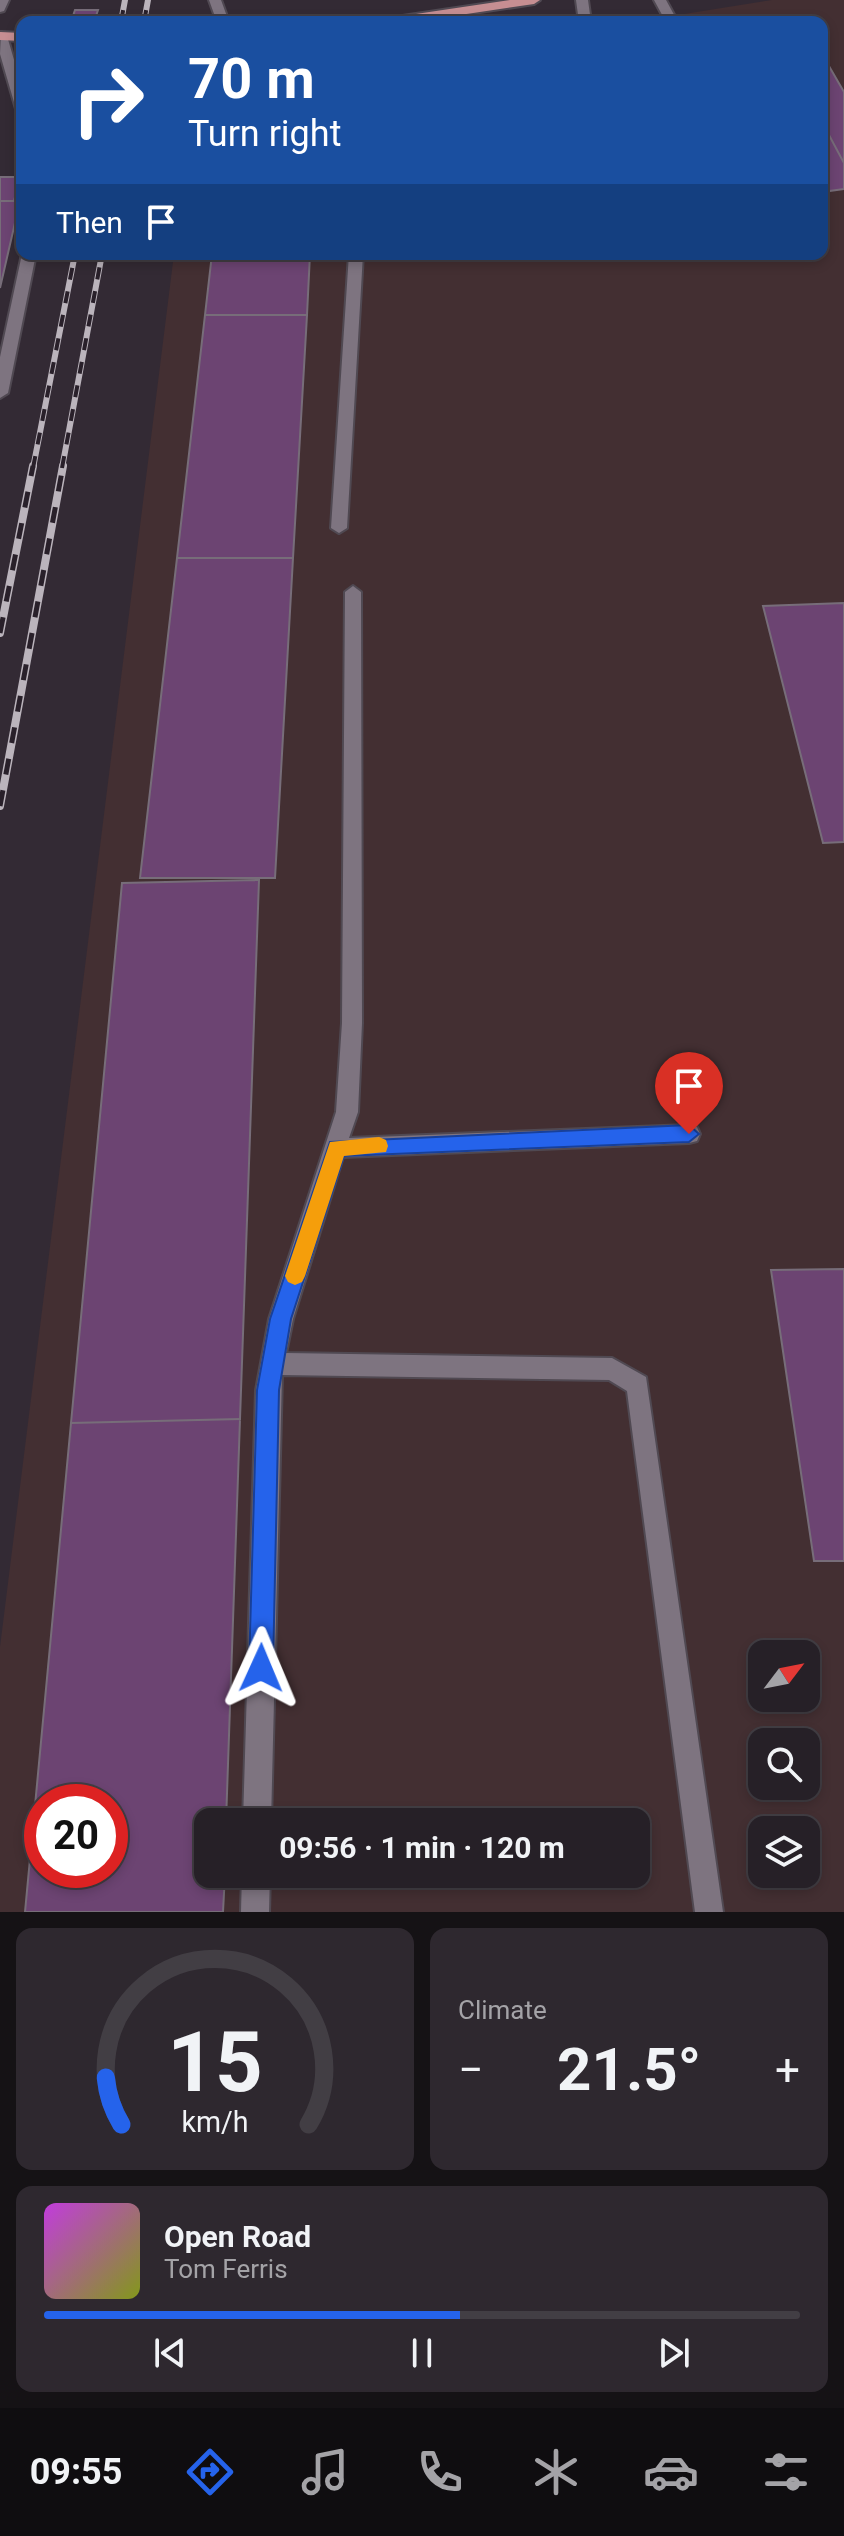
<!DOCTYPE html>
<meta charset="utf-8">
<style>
:root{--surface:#262027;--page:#2e282f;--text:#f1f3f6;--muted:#a4a3a7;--line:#423e44;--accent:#2563eb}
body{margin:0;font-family:Roboto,sans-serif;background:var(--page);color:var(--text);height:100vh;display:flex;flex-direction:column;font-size:30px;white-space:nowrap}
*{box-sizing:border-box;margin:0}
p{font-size:26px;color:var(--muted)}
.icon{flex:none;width:44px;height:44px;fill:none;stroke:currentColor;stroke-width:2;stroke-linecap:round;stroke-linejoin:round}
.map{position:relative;height:1912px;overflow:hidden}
.panel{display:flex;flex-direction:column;gap:16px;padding:16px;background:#151215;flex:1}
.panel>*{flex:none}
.top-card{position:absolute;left:16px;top:16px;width:812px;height:244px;border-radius:16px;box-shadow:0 4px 12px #0003,0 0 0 2px var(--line);background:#1a4fa0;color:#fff;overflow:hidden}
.needle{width:52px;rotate:58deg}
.fabs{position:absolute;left:748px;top:1640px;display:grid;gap:16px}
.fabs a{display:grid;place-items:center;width:72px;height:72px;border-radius:16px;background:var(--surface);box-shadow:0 4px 12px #0003,0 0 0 2px var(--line);font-size:40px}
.speed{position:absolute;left:24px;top:1784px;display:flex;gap:16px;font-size:40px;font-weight:700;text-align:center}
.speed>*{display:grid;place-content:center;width:104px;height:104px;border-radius:50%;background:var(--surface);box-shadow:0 4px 12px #0003,0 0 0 2px var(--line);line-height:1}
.speed .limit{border:12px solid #d22;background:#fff;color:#111}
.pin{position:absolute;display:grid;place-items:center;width:68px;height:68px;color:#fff;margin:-82px -34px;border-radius:50% 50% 50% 0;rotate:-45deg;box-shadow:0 0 8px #0007}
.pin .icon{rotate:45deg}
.me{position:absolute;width:88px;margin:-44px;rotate:1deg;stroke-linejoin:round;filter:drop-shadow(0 0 6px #0008)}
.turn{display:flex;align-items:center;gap:28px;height:168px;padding:0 40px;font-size:36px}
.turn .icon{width:104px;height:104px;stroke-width:2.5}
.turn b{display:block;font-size:56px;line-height:68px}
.then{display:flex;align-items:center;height:76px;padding:0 40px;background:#0003;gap:16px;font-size:30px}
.big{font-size:60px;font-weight:700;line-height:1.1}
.panel .widget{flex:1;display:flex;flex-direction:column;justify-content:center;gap:12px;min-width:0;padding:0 28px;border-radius:16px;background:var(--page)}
.panel .dial{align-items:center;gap:0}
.dial svg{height:208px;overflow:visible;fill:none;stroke:var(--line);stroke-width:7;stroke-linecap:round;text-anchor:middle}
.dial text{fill:var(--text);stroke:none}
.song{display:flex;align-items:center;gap:24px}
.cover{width:96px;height:96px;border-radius:12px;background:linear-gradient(135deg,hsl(290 70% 55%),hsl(70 70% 35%))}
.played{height:8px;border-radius:4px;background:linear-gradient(90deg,var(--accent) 55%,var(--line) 55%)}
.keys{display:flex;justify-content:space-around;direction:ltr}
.heat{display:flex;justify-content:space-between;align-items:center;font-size:44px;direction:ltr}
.panel .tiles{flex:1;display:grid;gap:16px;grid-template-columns:1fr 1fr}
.widget:last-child{grid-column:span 2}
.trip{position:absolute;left:194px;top:1808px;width:456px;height:80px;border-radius:16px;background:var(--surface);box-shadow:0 4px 12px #0003,0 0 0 2px var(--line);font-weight:700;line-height:80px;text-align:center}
.dock{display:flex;height:128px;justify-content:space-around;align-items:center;background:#0f0d10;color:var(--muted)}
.dock .icon{width:56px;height:56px}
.dock .current{color:var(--accent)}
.dock b{font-size:36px;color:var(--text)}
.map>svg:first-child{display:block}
.industrial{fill:#432f32;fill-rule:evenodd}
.building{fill:#6c4472;stroke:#776d79;stroke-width:2;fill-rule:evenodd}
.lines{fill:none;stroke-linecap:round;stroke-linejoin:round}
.minor-casing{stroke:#504952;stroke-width:4}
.major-casing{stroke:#504952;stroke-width:4}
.minor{fill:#7e7480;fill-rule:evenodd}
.major{fill:#c68e92;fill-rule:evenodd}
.rail-far1-casing{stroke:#bbb4bc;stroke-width:6}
.rail-casing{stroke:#bbb4bc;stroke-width:8}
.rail-far1{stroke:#29202a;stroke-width:4;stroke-dasharray:12;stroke-linecap:butt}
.rail{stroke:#29202a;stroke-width:5;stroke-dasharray:16;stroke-linecap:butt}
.route{fill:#2563eb;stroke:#184099;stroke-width:2}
.slow{fill:#f59e0b}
</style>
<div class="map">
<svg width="844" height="1912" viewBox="0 0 844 1912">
<rect width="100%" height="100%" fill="#332a34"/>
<path class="industrial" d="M772,0h72v1912h-844v-265l174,-1393h648v-232h-143l-1,-7zM762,1654h44v44h-44zM762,1742h44v44h-44zM42,1802h68v68h-68zM208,1822h428v52h-428zM762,1830h44v44h-44z"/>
<path class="building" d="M75,10h23l-4,12h-23z
M822,54l22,38v71l-22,-41z
M822,122l22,41v26l-22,3z
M0,177h20l-6,24h-14z
M0,201h20l-20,87z
M212,254h98l-3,61h-102z
M205,315h102l-14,243h-116z
M177,558h116l-18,320h-135z
M844,603v239l-21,1 -60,-237z
M259,880l-19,539 -169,4 51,-540z
M844,1269v292h-30l-43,-291z
M240,1419l-14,403h-18v52h17l-2,38h-198l46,-489zM42,1802h68v68h-68z"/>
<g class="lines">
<g class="minor-casing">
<path id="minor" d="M0,0h9l-5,11 -4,1z
M209,0h12l8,22h-12z
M576,0h12l3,22h-12z
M654,0h12l12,22h-12z
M1,32l6,4 15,51v26l-6,-4 -16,-55z
M22,254h14l-28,139 -8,5v-41z
M349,254h14l-16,274 -8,5 -8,-5z
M353,586l8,6 1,431 -4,89 -9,26 340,-13 8,2 3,7 -3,7 -8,2 -346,14 -50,162 -7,34 326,5 34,19 77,535h-28l-68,-521 -18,-11 -327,-5 -11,447h-28l13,-432 13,-71 67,-207 6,-89 3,-431z
M242,1874h28l-1,38h-28z"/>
</g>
<g class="major-casing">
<path id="major" d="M510,0h30l-6,4 -121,18h-30l6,-4z
M0,32l22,1v8l-22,-1z"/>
</g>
<use href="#minor" class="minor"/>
<use href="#major" class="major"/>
<g class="rail-far1-casing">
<path id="rail-far1" d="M121,22l4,-22
M144,22l4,-22
M33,468l42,-214
M62,468l40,-214"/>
</g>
<g class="rail-casing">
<path id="rail" d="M0,633l33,-167
M0,806l63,-340"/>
</g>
<use href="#rail-far1" class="rail-far1"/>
<use href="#rail" class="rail"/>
</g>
<path class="route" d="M689,1125l10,9 -10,8 -345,14 -53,163 -12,71 -6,278 -4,8 -8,3 -9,-3 -3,-8 8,-278 13,-71 60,-177z"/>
<path class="slow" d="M379,1137l7,3 2,6 -2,6 -42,4 -39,120 -3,6 -7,3 -7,-3 -3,-6 45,-134z"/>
</svg>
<div class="fabs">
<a><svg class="needle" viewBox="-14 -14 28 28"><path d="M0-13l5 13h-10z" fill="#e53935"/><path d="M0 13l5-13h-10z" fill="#a4a3a7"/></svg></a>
<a><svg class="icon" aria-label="search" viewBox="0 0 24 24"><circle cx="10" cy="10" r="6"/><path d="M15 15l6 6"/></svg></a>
<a><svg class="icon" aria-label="layers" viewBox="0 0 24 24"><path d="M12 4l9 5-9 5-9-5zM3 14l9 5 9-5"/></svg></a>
</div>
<div class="speed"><div class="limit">20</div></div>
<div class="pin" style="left:689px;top:1134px;background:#d93025"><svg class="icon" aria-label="arrive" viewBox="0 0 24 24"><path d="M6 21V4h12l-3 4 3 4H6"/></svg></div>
<svg class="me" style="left:261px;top:1668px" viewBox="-20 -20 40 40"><path d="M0-17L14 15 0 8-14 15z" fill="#2563eb" stroke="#fff" stroke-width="4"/></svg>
<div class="trip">09:56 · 1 min · 120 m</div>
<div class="top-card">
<div class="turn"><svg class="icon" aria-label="right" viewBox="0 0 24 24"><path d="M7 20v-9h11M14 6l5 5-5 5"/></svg><div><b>70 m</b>Turn right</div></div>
<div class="then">Then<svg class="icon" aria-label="arrive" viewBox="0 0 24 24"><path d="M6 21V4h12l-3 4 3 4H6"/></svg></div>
</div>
</div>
<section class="panel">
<div class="tiles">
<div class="widget dial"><svg viewBox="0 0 100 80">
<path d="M14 69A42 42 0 1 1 86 69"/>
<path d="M14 69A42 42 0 0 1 8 51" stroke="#2563eb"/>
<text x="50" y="56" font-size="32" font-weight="700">15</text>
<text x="50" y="72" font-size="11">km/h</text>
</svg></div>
<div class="widget"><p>Climate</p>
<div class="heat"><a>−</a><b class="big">21.5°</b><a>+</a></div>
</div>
<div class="widget">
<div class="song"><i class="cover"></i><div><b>Open Road</b><p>Tom Ferris</p></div></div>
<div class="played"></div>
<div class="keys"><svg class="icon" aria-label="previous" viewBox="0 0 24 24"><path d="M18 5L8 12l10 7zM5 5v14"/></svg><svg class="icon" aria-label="pause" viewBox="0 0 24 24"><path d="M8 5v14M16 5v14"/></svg><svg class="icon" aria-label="next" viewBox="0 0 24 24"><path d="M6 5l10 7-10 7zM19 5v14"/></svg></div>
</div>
</div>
</section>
<nav class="dock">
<b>09:55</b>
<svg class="icon current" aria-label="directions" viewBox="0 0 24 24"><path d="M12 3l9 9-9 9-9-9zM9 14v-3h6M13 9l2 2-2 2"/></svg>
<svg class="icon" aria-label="music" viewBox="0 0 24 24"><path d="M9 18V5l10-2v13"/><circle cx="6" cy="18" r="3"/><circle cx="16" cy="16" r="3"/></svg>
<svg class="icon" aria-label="phone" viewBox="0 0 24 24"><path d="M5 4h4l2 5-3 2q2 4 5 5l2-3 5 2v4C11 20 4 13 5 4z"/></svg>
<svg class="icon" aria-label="climate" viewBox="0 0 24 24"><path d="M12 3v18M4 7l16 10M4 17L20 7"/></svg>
<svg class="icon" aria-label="car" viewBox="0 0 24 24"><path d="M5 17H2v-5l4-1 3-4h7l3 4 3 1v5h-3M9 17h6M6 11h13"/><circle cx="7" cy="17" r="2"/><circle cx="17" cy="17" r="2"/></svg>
<svg class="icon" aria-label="filters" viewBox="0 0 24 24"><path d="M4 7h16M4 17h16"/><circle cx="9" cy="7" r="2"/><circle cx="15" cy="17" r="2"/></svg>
</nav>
